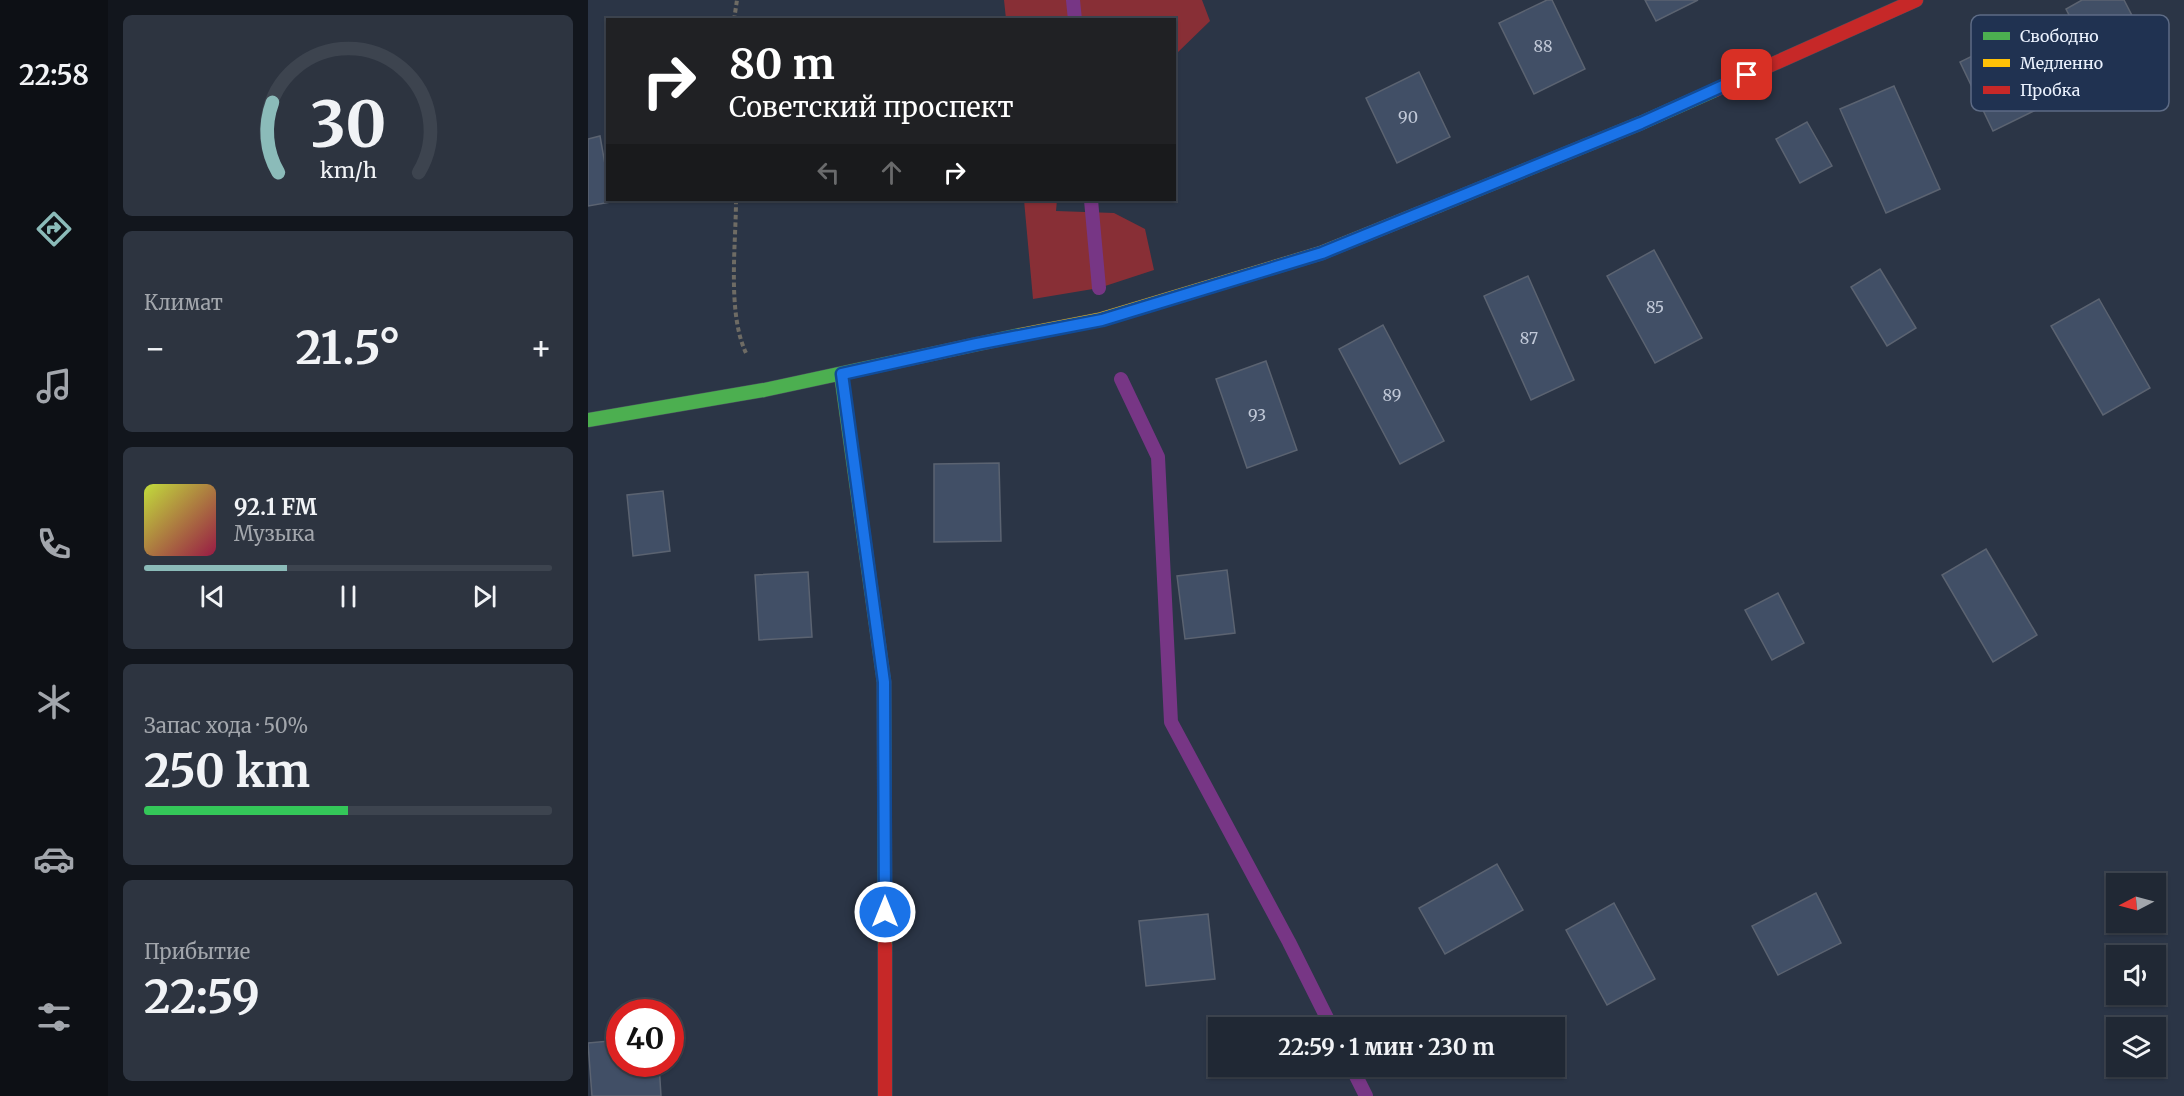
<!DOCTYPE html>
<html lang="ru">
<meta charset="utf-8">
<style>
:root{--surface:#202834;--page:#2d3440;--text:#f1f3f6;--muted:#a2a6ac;--line:#3d444f;--accent:#8bbbb9}
body{margin:0;font-family:Merriweather,serif;background:var(--page);color:var(--text);height:100vh;display:flex;flex-direction:column;font-size:22px;white-space:nowrap}
*{box-sizing:border-box;margin:0}
p{font-size:20px;color:var(--muted)}
.icon{flex:none;width:33px;height:33px;fill:none;stroke:currentColor;stroke-width:2;stroke-linecap:round;stroke-linejoin:round}
.map{position:relative;flex:1;overflow:hidden}
.drawer{display:flex;flex-direction:column;gap:15px;padding:15px;background:#12161d;width:480px}
.drawer>*{flex:none}
.banner{position:absolute;left:18px;top:18px;width:570px;height:183px;border-radius:0px;box-shadow:0 2px 4px #0004,0 0 0 2px var(--line);background:#202124;color:#fff;overflow:hidden}
.needle{width:39px;rotate:264deg}
.buttons{position:absolute;left:1518px;top:873px;display:grid;gap:12px}
.buttons a{display:grid;place-items:center;width:60px;height:60px;border-radius:0px;background:var(--surface);box-shadow:0 2px 4px #0004,0 0 0 2px var(--line);font-size:30px}
.speed{position:absolute;left:18px;top:999px;display:flex;gap:12px;font-size:30px;font-weight:700;text-align:center}
.speed>*{display:grid;place-content:center;width:78px;height:78px;border-radius:50%;background:var(--surface);box-shadow:0 2px 4px #0004,0 0 0 2px var(--line);line-height:1}
.speed .limit{border:9px solid #d22;background:#fff;color:#111}
.pin{position:absolute;display:grid;place-items:center;width:51px;height:51px;color:#fff;margin:-26px;border-radius:12px;box-shadow:0 3px 9px #0006}
.me{position:absolute;width:66px;margin:-33px;rotate:0deg;stroke-linejoin:round;filter:drop-shadow(0 0 4px #0008)}
.turn{display:flex;align-items:center;gap:21px;height:126px;padding:0 24px;font-size:27px}
.turn .icon{width:78px;height:78px;stroke-width:2.5}
.turn b{display:block;font-size:42px;line-height:51px}
.lanes{display:flex;align-items:center;height:57px;padding:0 24px;background:#0003;justify-content:center;gap:30px;direction:ltr}
.lanes .off{opacity:.35}
.big{font-size:45px;font-weight:700;line-height:1.1}
.drawer .card{flex:1;display:flex;flex-direction:column;justify-content:center;gap:9px;min-width:0;padding:0 21px;border-radius:9px;background:var(--page)}
.drawer .dial{align-items:center;gap:0}
.dial svg{height:156px;overflow:visible;fill:none;stroke:var(--line);stroke-width:7;stroke-linecap:round;text-anchor:middle}
.dial text{fill:var(--text);stroke:none}
.song{display:flex;align-items:center;gap:18px}
.cover{width:72px;height:72px;border-radius:9px;background:linear-gradient(135deg,hsl(70 70% 55%),hsl(340 70% 35%))}
.played{height:6px;border-radius:3px;background:linear-gradient(90deg,var(--accent) 35%,var(--line) 35%)}
.keys{display:flex;justify-content:space-around;direction:ltr}
.heat{display:flex;justify-content:space-between;align-items:center;font-size:33px;direction:ltr}
.charge{height:9px;border-radius:4px;background:linear-gradient(90deg,#34c759 50%,var(--line) 0)}
.trip{position:absolute;left:620px;top:1017px;width:357px;height:60px;border-radius:0px;background:var(--surface);box-shadow:0 2px 4px #0004,0 0 0 2px var(--line);font-weight:700;line-height:60px;text-align:center}
main{display:flex;flex:1;min-height:0}
.tabs{display:flex;flex-direction:column;width:108px;justify-content:space-around;align-items:center;background:#0d1015;color:var(--muted)}
.tabs .icon{width:42px;height:42px}
.tabs .selected{color:var(--accent)}
.tabs b{font-size:27px;color:var(--text)}
.map>svg:first-child{display:block}
.green{fill:#882f36}
.lines{fill:none;stroke-linecap:round;stroke-linejoin:round}
.stream{stroke:#773685;stroke-width:14}
.building{fill:#414f66;stroke:#5b6371;stroke-width:1.5}
.fast-casing{stroke:#48505d;stroke-width:15}
.slow-casing{stroke:#48505d;stroke-width:15}
.jam-casing{stroke:#48505d;stroke-width:15}
.path{stroke:#6e6b64;stroke-width:4;stroke-dasharray:4.5 3;stroke-linecap:butt}
.fast{stroke:#4caf50;stroke-width:14}
.slow{stroke:#ffc107;stroke-width:14}
.jam{stroke:#c62828;stroke-width:14}
.route-casing{stroke:#114b97;stroke-width:15}
.route{stroke:#1a73e8;stroke-width:10}
.labels{text-anchor:middle;stroke-width:6;stroke-linejoin:round;paint-order:stroke}
.number-label{font-size:16px;fill:#c0c8d7}
.key{fill:#203251;stroke:#5d6b85;stroke-width:1.5}
.key-label{font-size:16px;fill:#eaf1fd}
</style>
<main>
<nav class="tabs">
<b>22:58</b>
<svg class="icon selected" aria-label="directions" viewBox="0 0 24 24"><path d="M12 3l9 9-9 9-9-9zM9 14v-3h6M13 9l2 2-2 2"/></svg>
<svg class="icon" aria-label="music" viewBox="0 0 24 24"><path d="M9 18V5l10-2v13"/><circle cx="6" cy="18" r="3"/><circle cx="16" cy="16" r="3"/></svg>
<svg class="icon" aria-label="phone" viewBox="0 0 24 24"><path d="M5 4h4l2 5-3 2q2 4 5 5l2-3 5 2v4C11 20 4 13 5 4z"/></svg>
<svg class="icon" aria-label="climate" viewBox="0 0 24 24"><path d="M12 3v18M4 7l16 10M4 17L20 7"/></svg>
<svg class="icon" aria-label="car" viewBox="0 0 24 24"><path d="M5 17H2v-5l4-1 3-4h7l3 4 3 1v5h-3M9 17h6M6 11h13"/><circle cx="7" cy="17" r="2"/><circle cx="17" cy="17" r="2"/></svg>
<svg class="icon" aria-label="filters" viewBox="0 0 24 24"><path d="M4 7h16M4 17h16"/><circle cx="9" cy="7" r="2"/><circle cx="15" cy="17" r="2"/></svg>
</nav>
<section class="drawer">
<div class="card dial"><svg viewBox="0 0 100 80">
<path d="M14 69A42 42 0 1 1 86 69"/>
<path d="M14 69A42 42 0 0 1 11 33" stroke="#8bbbb9"/>
<text x="50" y="56" font-size="32" font-weight="700">30</text>
<text x="50" y="72" font-size="11">km/h</text>
</svg></div>
<div class="card"><p>Климат</p>
<div class="heat"><a>−</a><b class="big">21.5°</b><a>+</a></div>
</div>
<div class="card">
<div class="song"><i class="cover"></i><div><b>92.1 FM</b><p>Музыка</p></div></div>
<div class="played"></div>
<div class="keys"><svg class="icon" aria-label="previous" viewBox="0 0 24 24"><path d="M18 5L8 12l10 7zM5 5v14"/></svg><svg class="icon" aria-label="pause" viewBox="0 0 24 24"><path d="M8 5v14M16 5v14"/></svg><svg class="icon" aria-label="next" viewBox="0 0 24 24"><path d="M6 5l10 7-10 7zM19 5v14"/></svg></div>
</div>
<div class="card"><p>Запас хода · 50%</p><b class="big">250 km</b><div class="charge"></div></div>
<div class="card"><p>Прибытие</p><b class="big">22:59</b></div>
</section>
<div class="map">
<svg width="1596" height="1096" viewBox="0 0 1596 1096">
<rect width="100%" height="100%" fill="#2b3546"/>
<path class="green" d="M416,0h198l8,21 -35,34 -1,-35 -168,-1z
M436,200h33l-1,11 58,2 31,16 9,41 -55,18 -66,11z"/>
<g class="lines">
<path class="stream" d="M485,0l2,20
M503,200l8,88
M533,379l37,78 13,265 118,220 43,86
M763,1066l15,30"/>
</g>
<path class="building" d="M959,0h5l33,69 -51,25 -35,-71z
M1057,0h53l-42,21z
M1494,0h42l34,66 -50,25 -42,-82z
M1431,33l33,69 -59,29 -33,-69z
M831,72l31,65 -53,26 -31,-65z
M1306,86l46,103 -54,24 -46,-104z
M1219,122l25,44 -32,17 -24,-44z
M12,136l8,45v19h2l1,2 -23,4v-67z
M1066,250l48,88 -47,25 -48,-87z
M1292,269l36,59 -29,18 -36,-59z
M940,276l46,104 -43,20 -47,-104z
M1511,299l51,89 -47,27 -52,-89z
M795,325l61,116 -44,23 -61,-115z
M678,361l31,89 -50,18 -31,-89z
M411,463l2,78 -67,1v-78z
M75,491l7,60 -37,5 -6,-61z
M1398,549l51,86 -44,27 -51,-87z
M639,570l8,63 -50,6 -8,-63z
M220,572l4,65 -53,3 -4,-65z
M1190,593l26,50 -32,17 -27,-50z
M909,864l26,46 -78,44 -26,-46z
M1228,893l25,50 -63,32 -26,-49z
M1026,903l41,76 -48,26 -41,-75z
M620,914l7,65 -69,7 -7,-65z
M32,1040v24h39l2,32h-69l-4,-53z"/>
<g class="lines">
<g class="fast-casing">
<path id="fast" d="M852,205l201,-82 74,-33
M253,374l43,308 1,263
M0,420l176,-30 256,-55"/>
</g>
<g class="slow-casing">
<path id="slow" d="M432,335l82,-16 219,-66 119,-48"/>
</g>
<g class="jam-casing">
<path id="jam" d="M1127,90l201,-90
M297,945v151"/>
</g>
<path class="path" d="M146,20l3,-20
M148,200c0,44 -9,113 10,153"/>
<use href="#fast" class="fast"/>
<use href="#slow" class="slow"/>
<use href="#jam" class="jam"/>
</g>
<g class="lines">
<g class="route-casing">
<path id="route" d="M297,912l-1,-230 -42,-308 135,-30 125,-24 220,-67 319,-130 106,-48"/>
</g>
<use href="#route" class="route"/>
</g>
<g class="labels">
<g class="number-label">
<text x="955" y="52">88</text>
<text x="820" y="123">90</text>
<text x="1067" y="313">85</text>
<text x="941" y="344">87</text>
<text x="804" y="401">89</text>
<text x="669" y="421">93</text>
</g>
</g>
<rect x="1383" y="15" width="198" height="96" rx="9" class="key"/>
<rect x="1395" y="32" width="27" height="8" fill="#4caf50"/>
<rect x="1395" y="59" width="27" height="8" fill="#ffc107"/>
<rect x="1395" y="86" width="27" height="8" fill="#c62828"/>
<g class="key-label">
<text x="1432" y="42">Свободно</text>
<text x="1432" y="69">Медленно</text>
<text x="1432" y="96">Пробка</text>
</g>
</svg>
<div class="buttons">
<a><svg class="needle" viewBox="-14 -14 28 28"><path d="M0-13l5 13h-10z" fill="#e53935"/><path d="M0 13l5-13h-10z" fill="#a2a6ac"/></svg></a>
<a><svg class="icon" aria-label="sound" viewBox="0 0 24 24"><path d="M4 9h4l5-4v14l-5-4H4zM17 9q2 3 0 6"/></svg></a>
<a><svg class="icon" aria-label="layers" viewBox="0 0 24 24"><path d="M12 4l9 5-9 5-9-5zM3 14l9 5 9-5"/></svg></a>
</div>
<div class="speed"><div class="limit">40</div></div>
<div class="pin" style="left:1159px;top:75px;background:#d93025"><svg class="icon" aria-label="arrive" viewBox="0 0 24 24"><path d="M6 21V4h12l-3 4 3 4H6"/></svg></div>
<svg class="me" style="left:297px;top:912px" viewBox="-20 -20 40 40"><circle r="17" fill="#1a73e8" stroke="#fff" stroke-width="3"/><path d="M0-11L8 9 0 5-8 9z" fill="#fff"/></svg>
<div class="trip">22:59 · 1 мин · 230 m</div>
<div class="banner">
<div class="turn"><svg class="icon" aria-label="right" viewBox="0 0 24 24"><path d="M7 20v-9h11M14 6l5 5-5 5"/></svg><div><b>80 m</b>Советский проспект</div></div>
<div class="lanes"><svg class="icon off" aria-label="left" viewBox="0 0 24 24"><path d="M17 20v-9H6M10 6l-5 5 5 5"/></svg><svg class="icon off" aria-label="ahead" viewBox="0 0 24 24"><path d="M12 20V5M6 11l6-6 6 6"/></svg><svg class="icon" aria-label="right" viewBox="0 0 24 24"><path d="M7 20v-9h11M14 6l5 5-5 5"/></svg></div>
</div>
</div>
</main>
